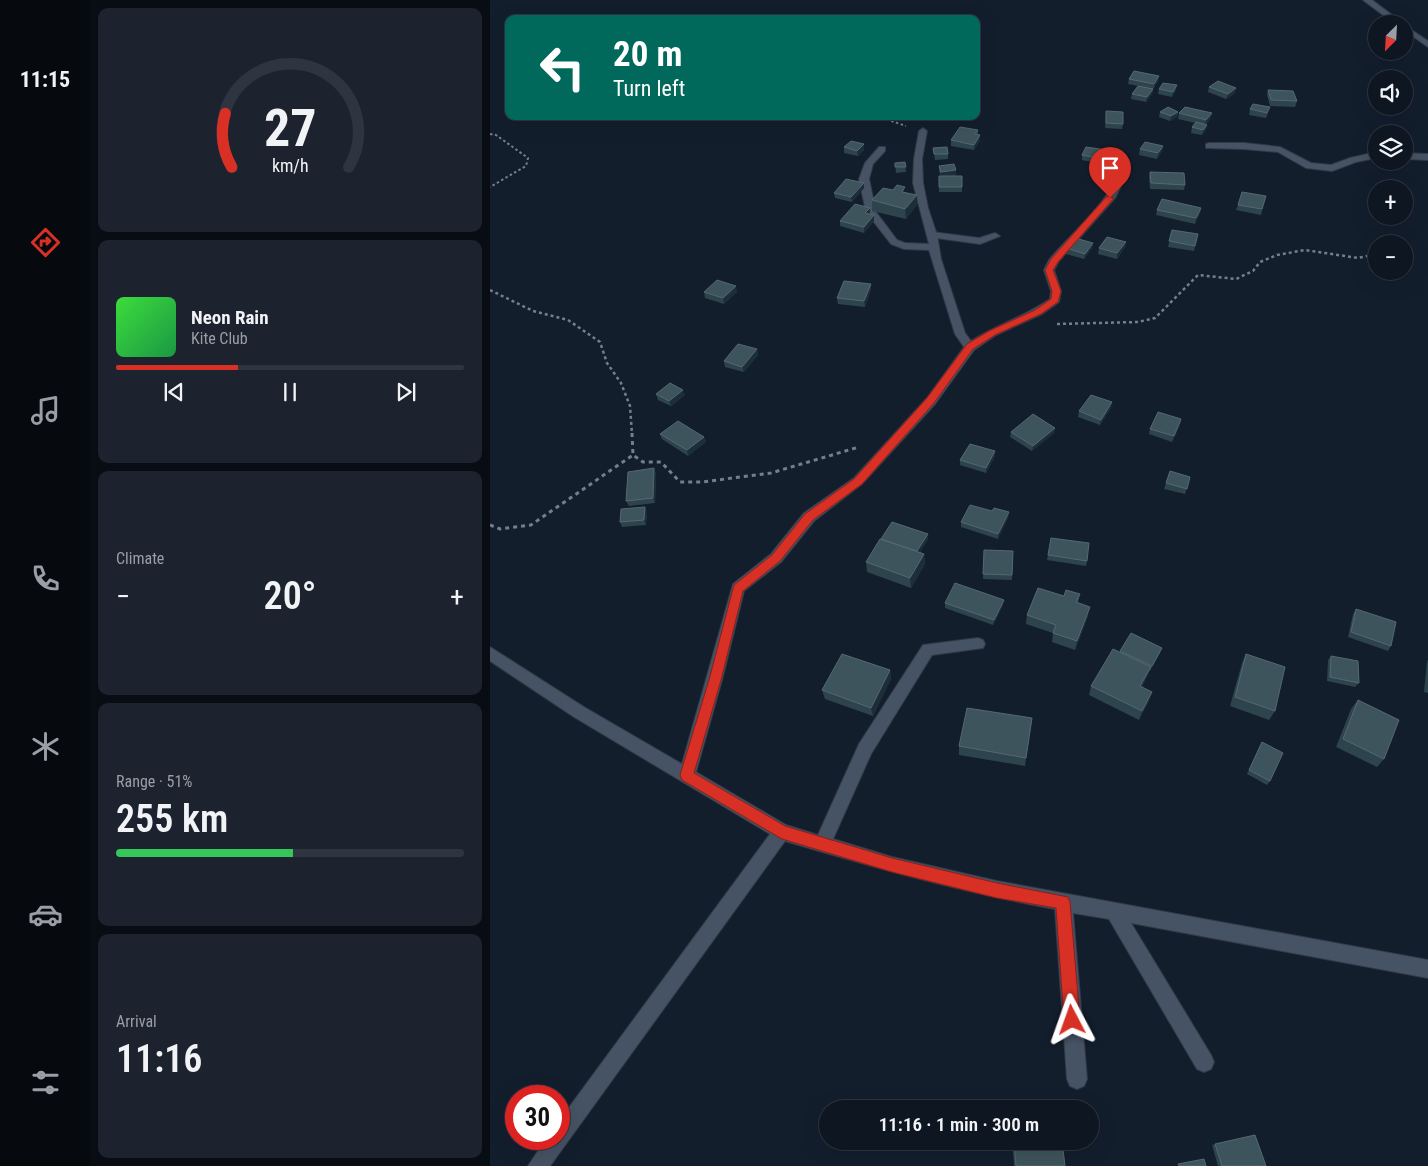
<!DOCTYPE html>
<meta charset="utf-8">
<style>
:root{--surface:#0e1622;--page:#1c232f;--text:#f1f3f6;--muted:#9b9fa5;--line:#2e3540;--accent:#d93025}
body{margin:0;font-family:"Roboto Condensed",sans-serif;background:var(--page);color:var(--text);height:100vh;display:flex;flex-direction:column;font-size:19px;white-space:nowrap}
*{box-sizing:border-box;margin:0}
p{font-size:16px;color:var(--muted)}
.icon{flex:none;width:28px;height:28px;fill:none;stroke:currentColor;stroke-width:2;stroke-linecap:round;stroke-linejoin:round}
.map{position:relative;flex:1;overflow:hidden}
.side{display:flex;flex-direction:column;gap:8px;padding:8px;background:#080c13;width:400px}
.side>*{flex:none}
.banner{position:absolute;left:15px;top:15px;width:475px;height:105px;border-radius:10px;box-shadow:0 5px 20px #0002,0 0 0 1px var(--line);background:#00695c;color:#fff;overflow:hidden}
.needle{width:32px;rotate:204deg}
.buttons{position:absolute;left:878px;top:15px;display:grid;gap:10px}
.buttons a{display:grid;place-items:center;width:45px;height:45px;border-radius:50%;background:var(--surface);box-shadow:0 5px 20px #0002,0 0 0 1px var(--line);font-size:25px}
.speed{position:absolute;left:15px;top:1085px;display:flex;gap:10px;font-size:25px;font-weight:700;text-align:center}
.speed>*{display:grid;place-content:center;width:65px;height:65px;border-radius:50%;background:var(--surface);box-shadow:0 5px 20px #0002,0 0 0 1px var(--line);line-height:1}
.speed .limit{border:8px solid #d22;background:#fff;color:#111}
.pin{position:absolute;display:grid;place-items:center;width:42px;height:42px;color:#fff;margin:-51px -21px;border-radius:50% 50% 50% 0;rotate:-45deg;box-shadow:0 0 5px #0007}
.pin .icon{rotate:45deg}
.me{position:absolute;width:55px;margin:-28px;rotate:356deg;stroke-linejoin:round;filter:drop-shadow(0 0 4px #0008)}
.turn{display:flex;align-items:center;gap:18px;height:105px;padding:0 25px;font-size:22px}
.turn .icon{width:65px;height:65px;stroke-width:2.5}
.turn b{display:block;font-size:35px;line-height:42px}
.big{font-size:38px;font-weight:600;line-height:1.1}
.side .tile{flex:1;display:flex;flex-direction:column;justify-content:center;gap:8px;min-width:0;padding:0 18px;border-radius:10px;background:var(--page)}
.side .dial{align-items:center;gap:0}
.dial svg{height:130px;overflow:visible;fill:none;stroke:var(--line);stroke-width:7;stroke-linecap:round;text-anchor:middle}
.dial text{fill:var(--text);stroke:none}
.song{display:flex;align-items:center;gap:15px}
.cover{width:60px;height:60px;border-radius:8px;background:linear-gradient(135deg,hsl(120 70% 55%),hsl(140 70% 35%))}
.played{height:5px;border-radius:2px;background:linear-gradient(90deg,var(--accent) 35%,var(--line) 35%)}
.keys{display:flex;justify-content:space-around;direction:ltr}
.heat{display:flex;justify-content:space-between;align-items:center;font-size:28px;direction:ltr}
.charge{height:8px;border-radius:4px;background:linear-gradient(90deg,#34c759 51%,var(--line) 0)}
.trip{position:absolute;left:329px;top:1100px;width:280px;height:50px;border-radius:25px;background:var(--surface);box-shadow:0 5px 20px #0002,0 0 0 1px var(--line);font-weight:600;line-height:50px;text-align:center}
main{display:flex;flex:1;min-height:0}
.dock{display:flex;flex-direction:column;width:90px;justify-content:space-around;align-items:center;background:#06090e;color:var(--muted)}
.dock .icon{width:35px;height:35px}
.dock .active{color:var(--accent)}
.dock b{font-size:22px;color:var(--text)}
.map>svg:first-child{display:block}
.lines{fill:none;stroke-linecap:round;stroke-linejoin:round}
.service-casing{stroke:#333946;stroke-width:2}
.minor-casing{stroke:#333946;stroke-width:2}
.path-far2{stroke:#757f8b;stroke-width:2;stroke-dasharray:2.5 2.5;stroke-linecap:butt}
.path-far1{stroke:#757f8b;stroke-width:2.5;stroke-dasharray:3 3;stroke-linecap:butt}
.path{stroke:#757f8b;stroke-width:3;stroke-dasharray:4 4;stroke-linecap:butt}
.service{fill:#465364;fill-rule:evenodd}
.minor{fill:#465364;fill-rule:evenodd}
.wall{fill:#2d444c}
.shaded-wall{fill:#1b2e39}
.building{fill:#3e545c;stroke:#556871}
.route{fill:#d93025;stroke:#8d1f18}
</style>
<main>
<nav class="dock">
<b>11:15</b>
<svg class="icon active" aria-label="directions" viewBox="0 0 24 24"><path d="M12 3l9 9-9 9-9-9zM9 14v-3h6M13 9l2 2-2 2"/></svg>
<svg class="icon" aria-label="music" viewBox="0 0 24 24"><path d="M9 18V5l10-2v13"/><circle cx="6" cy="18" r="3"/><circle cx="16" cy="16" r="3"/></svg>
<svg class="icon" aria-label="phone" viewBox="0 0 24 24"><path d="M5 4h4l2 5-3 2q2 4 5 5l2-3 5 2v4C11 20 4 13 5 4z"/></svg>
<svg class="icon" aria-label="climate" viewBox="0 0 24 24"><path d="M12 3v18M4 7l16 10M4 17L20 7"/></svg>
<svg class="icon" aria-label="car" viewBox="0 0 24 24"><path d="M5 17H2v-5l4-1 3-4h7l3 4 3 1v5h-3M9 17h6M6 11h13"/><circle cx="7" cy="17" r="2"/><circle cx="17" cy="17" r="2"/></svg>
<svg class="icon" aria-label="filters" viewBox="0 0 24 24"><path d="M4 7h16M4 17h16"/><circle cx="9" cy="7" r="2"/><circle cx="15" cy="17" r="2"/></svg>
</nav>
<section class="side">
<div class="tile dial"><svg viewBox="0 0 100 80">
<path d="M14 69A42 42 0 1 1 86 69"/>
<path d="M14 69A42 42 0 0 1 10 36" stroke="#d93025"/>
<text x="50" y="56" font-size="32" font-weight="700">27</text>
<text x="50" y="72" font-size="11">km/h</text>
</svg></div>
<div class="tile">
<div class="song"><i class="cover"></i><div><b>Neon Rain</b><p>Kite Club</p></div></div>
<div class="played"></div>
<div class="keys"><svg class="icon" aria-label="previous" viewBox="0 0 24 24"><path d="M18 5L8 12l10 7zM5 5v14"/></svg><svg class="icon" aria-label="pause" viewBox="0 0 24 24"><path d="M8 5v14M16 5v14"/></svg><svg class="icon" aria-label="next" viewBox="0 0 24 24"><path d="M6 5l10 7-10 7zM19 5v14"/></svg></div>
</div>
<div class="tile"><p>Climate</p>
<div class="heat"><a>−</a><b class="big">20°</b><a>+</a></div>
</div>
<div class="tile"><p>Range · 51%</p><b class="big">255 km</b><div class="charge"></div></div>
<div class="tile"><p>Arrival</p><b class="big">11:16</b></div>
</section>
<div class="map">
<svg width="938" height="1166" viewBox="0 0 938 1166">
<rect width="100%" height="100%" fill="#131e2d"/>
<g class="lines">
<g class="service-casing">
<path id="service" d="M442,232l47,6 16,-5 5,3 -20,8 -51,-7v-4z"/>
</g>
<g class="minor-casing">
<path id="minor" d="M873,0h9l32,24h-9z
M914,25l24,16v6l-24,-17z
M433,128l4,3 -5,28 1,24 5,25 9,27 4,24 24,74 6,8c26,-16 54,-25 79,-42l1,-8 -7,-21 5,-10c14,-18 58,-57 63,-76 3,-9 -1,-23 10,-28l4,3 -4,13v12l-7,14 -56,63 -5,9 7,21 -2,11 -17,12 -46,21 -22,15 -39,54 -73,80 -48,37 -33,41 -37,29 -22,89 -26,92 90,53 32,10 41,-91 64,-99 55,-7 5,2 2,4 -2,4 -51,7 -61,99 -38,85 59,18 105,24 431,79v18l-297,-55 80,132 3,7 -3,7 -7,3 -7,-3 -88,-150 -36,-6 14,166 -3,7 -7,3 -7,-3 -3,-7 -12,-170c-93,-17 -179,-41 -270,-68l-235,325h-22l18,-27h13v-18l211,-287 -196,-117 -84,-56v-14l94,60 98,57 51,-180 38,-30 33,-41 50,-35 73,-80 37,-51 -9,-13 -26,-84 -25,-1 -13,-5 -25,-32 -7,-33 6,-16 14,-16h6v4l-12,13 -4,15 7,33 21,28 8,3 24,1 -16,-61 1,-24 5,-28z
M719,143h35l36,4 31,16 20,2 19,-7 26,-6v6l-20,4 -24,9 -26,-3 -28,-16 -34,-3 -38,-1v-4z
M914,153l24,1v6l-24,-1z"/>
</g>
<path class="path-far2" d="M387,116l29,10
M0,134l6,1 32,23 -2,8 -36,21"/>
<path class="path-far1" d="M0,290l43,21 35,9 32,22 7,21 14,20 9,23 2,28
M567,324l81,-2 17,-4 43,-43 38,4 17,-8 7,-9 17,-7 28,-5 53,8 9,-2"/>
<path class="path" d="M142,433l1,22 10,7h18l19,20h22l69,-9 88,-26
M0,525l10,4 31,-4 102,-70"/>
<use href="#service" class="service"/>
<use href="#minor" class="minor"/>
</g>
<path class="wall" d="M890,18l22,5 -1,1h-21l-1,-1z
M639,79l29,2 -5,8 -1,5 -6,8 -15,-3 1,-5 6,-8 -10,-2z
M719,87l26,6 -9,6 -18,-7z
M669,89l17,1 -4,7 -14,-3z
M778,90l29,11 -2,6 -25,-1 -3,-11z
M760,109l18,4 -2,5 -17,-3z
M616,111l17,13 -1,5 -17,-1z
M670,112h18l-1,5 -7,4 -11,-4z
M689,113h33l-2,6 -4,6v5l-4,5 -11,-2 1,-6 4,-4 -18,-4z
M488,130v5l2,5 -6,10 -23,-4v-6z
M374,144v6l-6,6 -14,-3v-6z
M673,146l-1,5 -5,8 -18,-4 1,-6z
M443,148l15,6v5l-13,1z
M592,155l24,1 -4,8 -20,-4z
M415,162l1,10 -10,1 -1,-10z
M449,166l17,10h-5h11v16h-23v-16h2l-2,-5z
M660,172l35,13 -1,5 -34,-1 -1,-12z
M374,183v5l-12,14 -17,-4 -1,-5z
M403,190l13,2 11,13 -11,14 -34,-8v-11z
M776,196l-5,19 -25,-5 2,-5z
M380,208v6l4,7 -10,12 -24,-7v-5z
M711,208l-1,5 -5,11 -39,-9 1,-5z
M682,230l26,4 -4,17 -26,-4z
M603,243l-1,5 -8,11 -18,-5v-6z
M635,247l-8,12 -19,-5 1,-6z
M381,284v5l-6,18 -27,-3 -1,-6z
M214,292h33l-13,12 -19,-6z
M267,349l1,6 -14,17 -19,-5 -1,-6z
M166,394l29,1 -14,11 -13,-6z
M621,408l-11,17 -22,-8 1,-6z
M691,419l-1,6 -8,17 -23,-8 1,-5z
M565,428l-1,5 -22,18 -22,-14 1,-5z
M170,434l44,3 2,5 -18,14 -26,-17z
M505,456l-9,17 -26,-8v-5z
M164,468l2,6 -1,29 -26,3 -3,-5z
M700,477l-5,17 -21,-5 2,-6z
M155,507l2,5 -1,13 -24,2 -2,-5z
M518,518l-10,21 -37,-12v-5z
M438,534v5l-8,13 4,2 1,10 -14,24 -44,-16 -1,-10z
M561,538l36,23 -1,5 -39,-6z
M494,550l29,1 -1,29 -29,-1z
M590,594l-2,9 10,13 -13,34 -23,-8 1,-9 -27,-9 1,-9 37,-19z
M455,603l58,2 -10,20 -48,-17z
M866,609l35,37 -3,5 -40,-14 5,-23z
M630,651l40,2 -10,18 -1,-1 -2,6 -5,11 7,14 -10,19 -50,-25 2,-9 29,-34z
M756,654l29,57 -6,9 -39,-14 12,-43z
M841,656l28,27 -4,4 -28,-6 1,-21z
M938,660v33l-4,-1 3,-31z
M400,670l1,9 -18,37 -48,-17 -3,-9z
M868,700l26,59 -7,8 -41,-20 15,-38z
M542,718l-7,48 -66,-11v-9z
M772,742l8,39 -3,4 -20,-11z
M765,1135l11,31h-48l-6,-21z
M522,1141h50l3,25h-51z"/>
<path class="shaded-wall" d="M669,76l-1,5 -4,8v-5z
M687,85l-1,5 -4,7 1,-5z
M746,88l-1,5 -9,6 2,-5z
M663,89l-1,5 -6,8 1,-5z
M688,112l-1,5 -7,4 1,-5z
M722,113l-2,6 -5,7 1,-6z
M717,125l-1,5 -4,5 1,-5z
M490,135v5l-6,10v-5z
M374,144v6l-6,6 -1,-5z
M673,146l-1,5 -5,8 1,-6z
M617,150l-1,6 -4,8 1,-5z
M466,170v6l-15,1v-5z
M374,183v5l-12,14 -1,-5z
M427,195v10l-11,14 -1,-10z
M380,208v6l-4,5 -1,-6z
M711,208l-1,5 -5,11 1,-6z
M384,215v6l-10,12v-6z
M636,242l-1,5 -8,12v-6z
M603,243l-1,5 -8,11 1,-5z
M381,284v5l-6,18 -1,-6z
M246,286l1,6 -13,12 -1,-6z
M267,349l1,6 -14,17 -2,-5z
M193,390l2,5 -14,11 -2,-5z
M622,402l-1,6 -11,17 1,-5z
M691,419l-1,6 -8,17 2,-6z
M565,428l-1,5 -22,18 1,-5z
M214,437l2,5 -18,14 -1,-6z
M505,451v5l-9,17v-5z
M164,468l2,6 -1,29 -2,-5z
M155,507l2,5 -1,13 -2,-5z
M519,512l-1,6 -10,21v-5z
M438,534v5l-11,19 -1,-6z
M434,554l1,10 -14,24 -1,-10z
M514,600l-1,5 -10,20 1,-5z
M600,607l-2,9 -13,34 2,-9z
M672,648l-2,5 -10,18 2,-5z
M661,667l-4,9 -10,19 3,-9z
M400,670l1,9 -18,37 -2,-8z
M662,692l-3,9 -10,19 3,-9z"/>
<path class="building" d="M906,17l6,6h-17l-5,-5z
M644,71l25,5 -5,8 -25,-5z
M728,81l18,7 -8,6 -19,-7z
M673,83l14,2 -4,7 -14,-3z
M648,86l15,3 -6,8 -15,-3z
M778,90l25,1 4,10 -26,-1z
M763,104l17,3 -3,6 -17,-4z
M678,107l10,5 -7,4 -11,-4z
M695,107l27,6 -6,7 -27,-7z
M616,111l17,1v12l-17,-1z
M706,122l11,3 -4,5 -11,-3z
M470,127l18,3 -3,4 5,1 -6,10 -23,-5z
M361,141l13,3 -7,7 -13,-4z
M655,142l18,4 -5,7 -18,-4z
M457,147l1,7h-14l-1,-6z
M596,147l21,3 -4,9 -21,-4z
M415,162l1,5h-11v-4z
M464,164l2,6 -15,2 -2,-6z
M660,172l34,1 1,12 -34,-2z
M449,176h23v11h-23z
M356,179l18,4 -13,14 -17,-4z
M407,185l8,2 -3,5 15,3 -12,14 -33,-9 11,-12 10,2z
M752,192l24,4 -4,13 -24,-4z
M672,199l39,9 -5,10 -39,-8z
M365,204l15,4 -5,5 9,2 -10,12 -24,-6z
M682,230l26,4 -3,12 -26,-5z
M617,237l19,5 -9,11 -18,-5z
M585,238l18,5 -8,11 -19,-6z
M227,280l19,6 -13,12 -19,-6z
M354,281l27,3 -7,17 -27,-3z
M248,344l19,5 -15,18 -18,-6z
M180,383l13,7 -14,11 -13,-7z
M601,395l21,7 -11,18 -22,-9z
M668,412l23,7 -7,17 -24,-7z
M543,414l22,14 -22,18 -22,-14z
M188,421l26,16 -17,13 -27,-16z
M480,444l25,7 -9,17 -26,-8z
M164,468l-1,30 -27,3 2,-29z
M680,471l20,6 -3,12 -21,-6z
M480,505l22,6 2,-3 15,4 -11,22 -37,-12z
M155,507l-1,13 -24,2 1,-13z
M402,522l36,12 -11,17 -36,-12z
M561,538l38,5 -2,18 -39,-6z
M390,539l44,15 -14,24 -44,-16z
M494,550l29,1 -1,24 -29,-1z
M465,583l49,17 -10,20 -49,-17z
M548,588l26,8 2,-6 14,4 -4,8 14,5 -13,34 -24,-8 3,-8 -29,-10z
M866,609l40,13 -5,24 -40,-14z
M641,633l31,15 -10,18 -32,-15z
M623,649l38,18 -11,19 12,6 -10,19 -51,-25z
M352,654l48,16 -19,38 -49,-18z
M756,654l39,13 -10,44 -40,-14z
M841,656l27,5 1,22 -29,-6z
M868,700l41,20 -15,39 -41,-20z
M477,708l65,10 -6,40 -67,-12z
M772,742l21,11 -13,28 -21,-11z
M765,1135l11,31h-44l-7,-22z
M524,1141h48l3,25h-49z
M714,1159l2,7h-27l-1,-2z"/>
<path class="route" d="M617,196l7,2 -56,64 -5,8 8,21 -3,11 -17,12 -46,21 -22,14 -39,54 -72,81 -49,36 -33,41 -37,30 -22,89 -27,93 91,53 107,32 105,25 71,14 2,5 10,118 -2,5 -6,3 -5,-3 -3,-5 -8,-112 -59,-10 -105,-26 -110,-33 -100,-59 -2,-5 29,-95 25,-95 38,-30 33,-41 49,-35 73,-81 40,-54 22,-13 46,-21 16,-11 1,-8 -7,-21 6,-11z"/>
</svg>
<div class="buttons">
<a><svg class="needle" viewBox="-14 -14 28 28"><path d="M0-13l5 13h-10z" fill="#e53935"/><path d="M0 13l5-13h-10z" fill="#9b9fa5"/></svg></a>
<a><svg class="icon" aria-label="sound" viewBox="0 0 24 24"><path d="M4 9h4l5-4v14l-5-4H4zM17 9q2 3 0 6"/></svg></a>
<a><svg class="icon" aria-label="layers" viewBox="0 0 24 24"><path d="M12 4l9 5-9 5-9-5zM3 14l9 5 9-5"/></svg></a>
<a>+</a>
<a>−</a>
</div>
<div class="speed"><div class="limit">30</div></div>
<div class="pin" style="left:620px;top:198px;background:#d93025"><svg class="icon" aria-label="arrive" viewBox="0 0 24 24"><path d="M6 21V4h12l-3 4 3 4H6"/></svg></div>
<svg class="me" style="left:582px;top:1020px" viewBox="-20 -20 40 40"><path d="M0-17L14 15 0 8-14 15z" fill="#d93025" stroke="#fff" stroke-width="4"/></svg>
<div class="trip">11:16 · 1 min · 300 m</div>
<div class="banner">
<div class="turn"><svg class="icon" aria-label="left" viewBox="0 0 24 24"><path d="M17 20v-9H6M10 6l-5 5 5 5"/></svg><div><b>20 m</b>Turn left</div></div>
</div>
</div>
</main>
